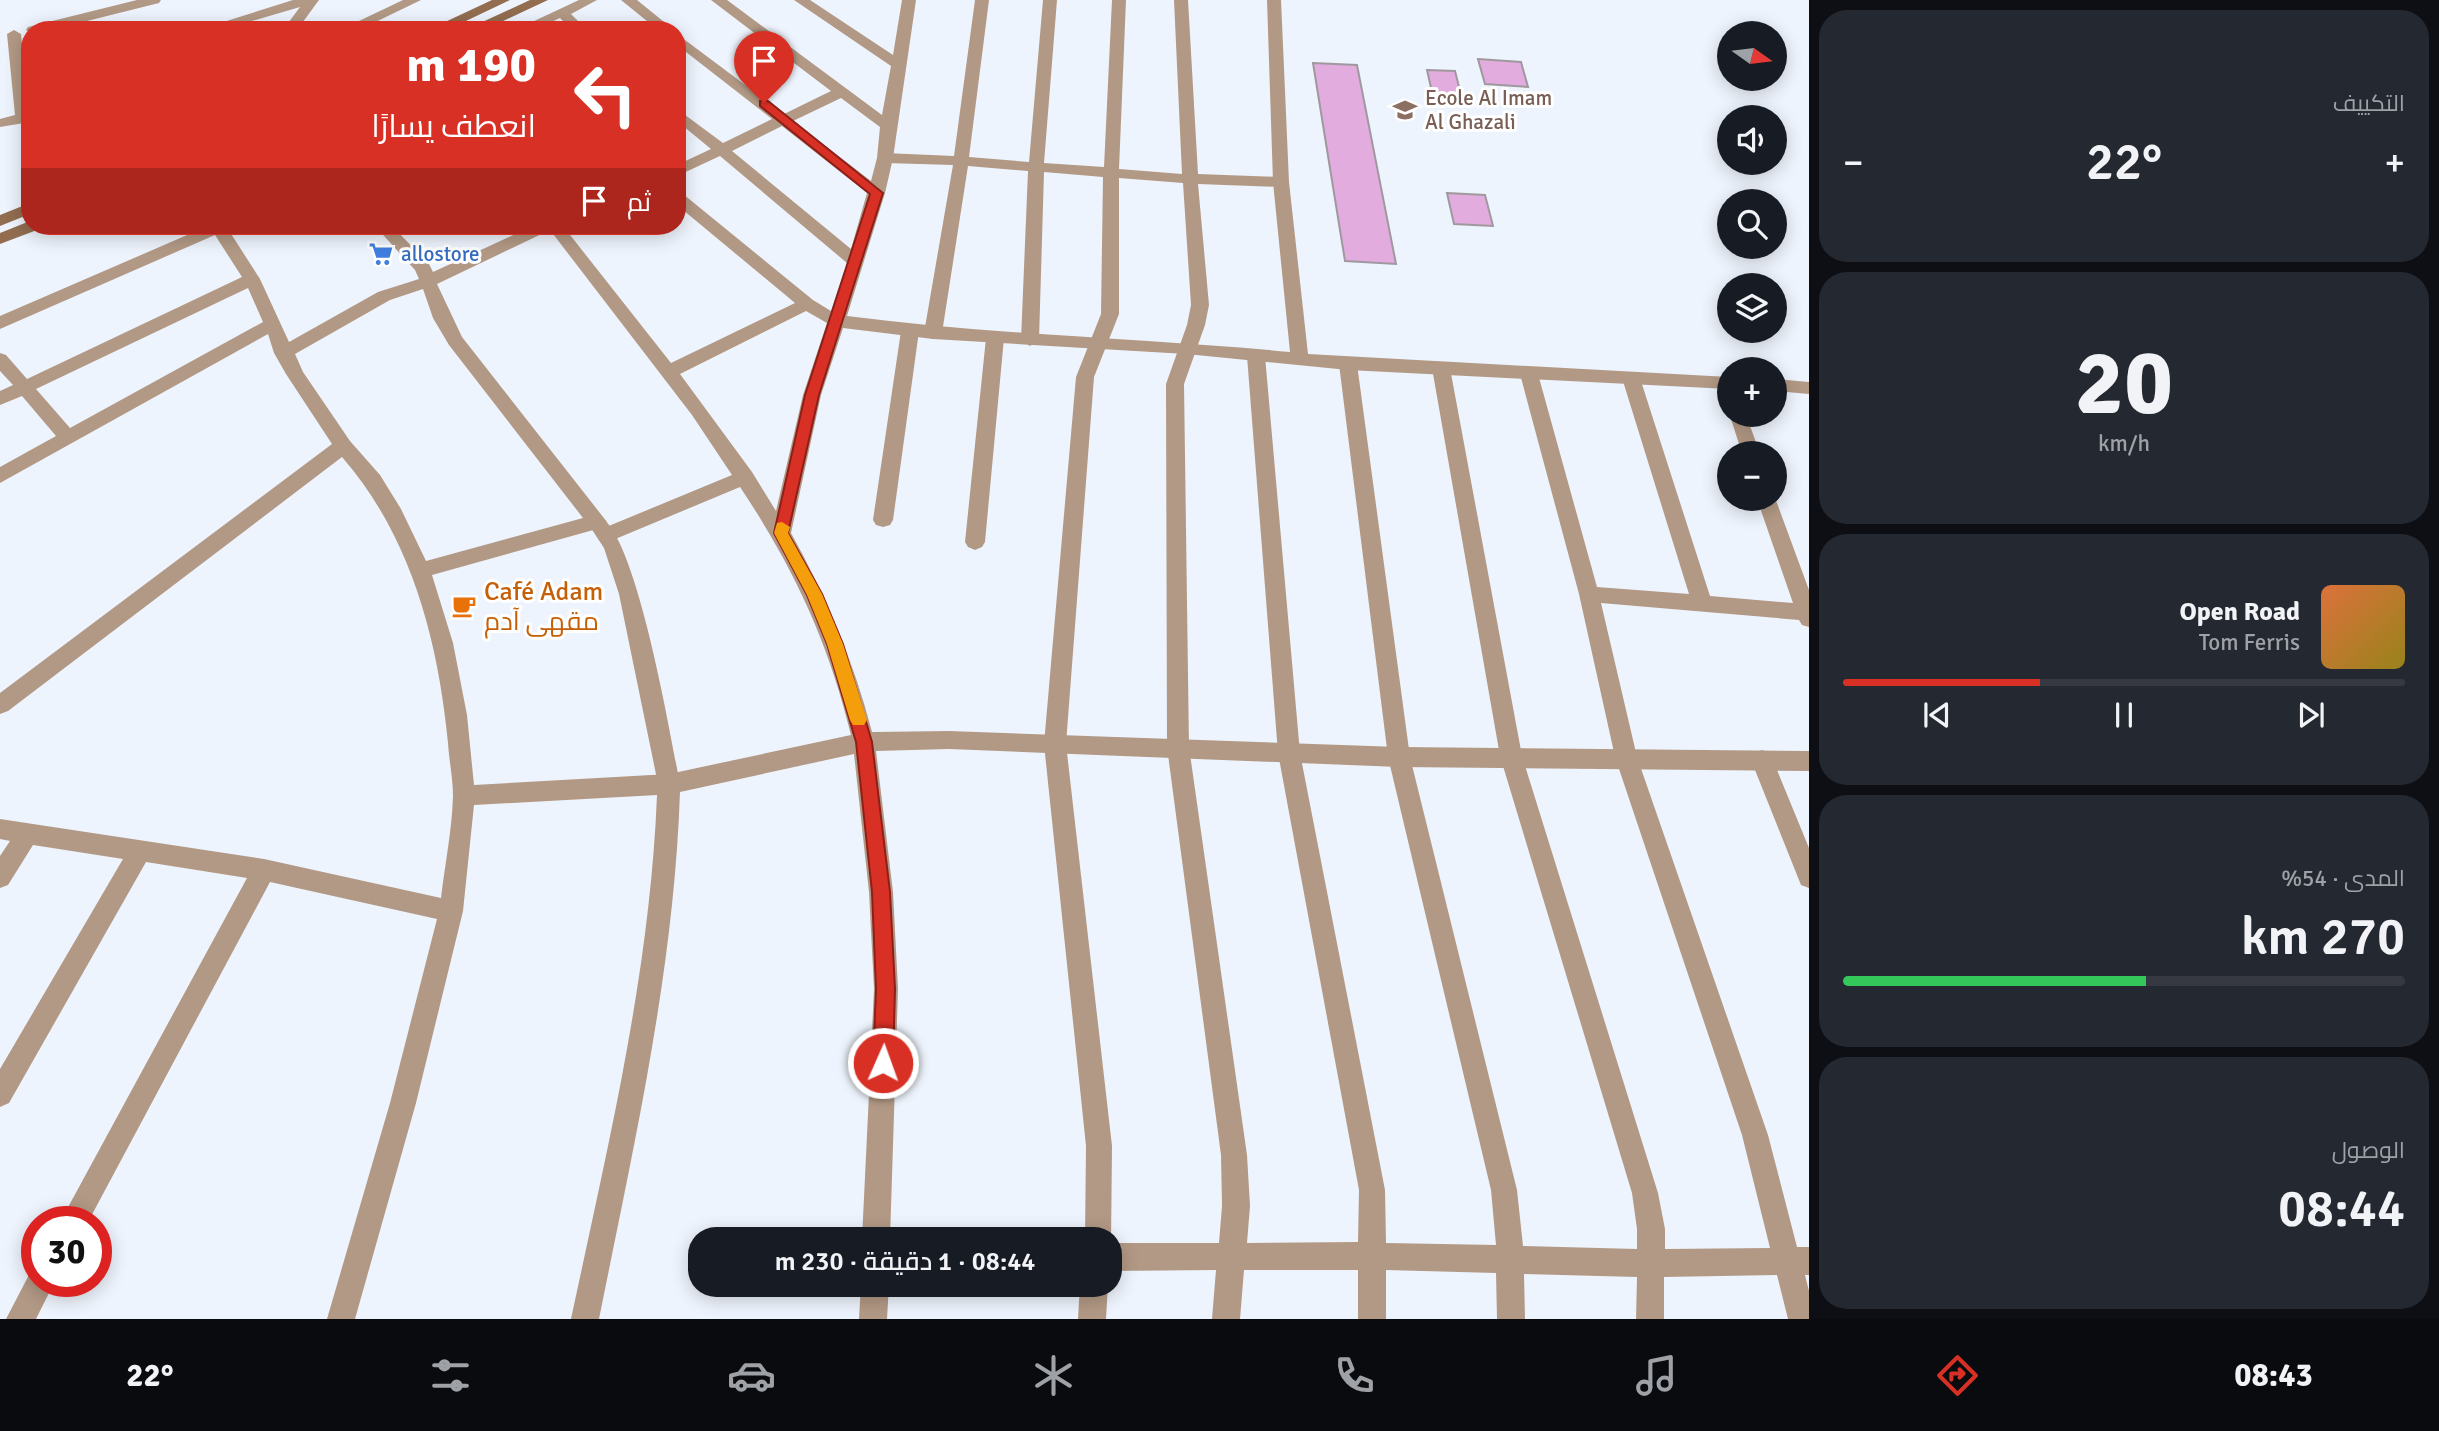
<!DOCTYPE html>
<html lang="ar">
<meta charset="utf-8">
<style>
:root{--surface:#171b24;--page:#242831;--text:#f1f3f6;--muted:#9ea1a6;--line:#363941;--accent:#d93025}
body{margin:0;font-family:Signika,Cairo,sans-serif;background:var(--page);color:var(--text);direction:rtl;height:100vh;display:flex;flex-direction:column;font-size:26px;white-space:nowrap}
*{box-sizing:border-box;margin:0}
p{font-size:23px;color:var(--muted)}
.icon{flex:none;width:38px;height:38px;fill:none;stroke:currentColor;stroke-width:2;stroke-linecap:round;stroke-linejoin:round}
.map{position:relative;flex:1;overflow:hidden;direction:ltr}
.details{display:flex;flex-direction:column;gap:10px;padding:10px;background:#0d0f14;width:630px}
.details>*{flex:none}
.banner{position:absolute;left:21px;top:21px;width:665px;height:214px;border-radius:28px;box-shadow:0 4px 18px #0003;direction:rtl;background:#d93025;color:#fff;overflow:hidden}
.needle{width:46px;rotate:104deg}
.controls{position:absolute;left:1717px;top:21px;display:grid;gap:14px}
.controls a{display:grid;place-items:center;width:70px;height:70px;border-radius:50%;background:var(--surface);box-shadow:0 4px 18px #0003;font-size:35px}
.speed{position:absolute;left:21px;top:1206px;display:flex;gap:14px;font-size:35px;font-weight:700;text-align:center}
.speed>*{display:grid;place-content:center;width:91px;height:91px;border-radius:50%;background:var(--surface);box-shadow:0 4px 18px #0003;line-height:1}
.speed .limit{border:10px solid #d22;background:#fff;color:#111}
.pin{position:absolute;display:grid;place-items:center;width:60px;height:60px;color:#fff;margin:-72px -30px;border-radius:50% 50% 50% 0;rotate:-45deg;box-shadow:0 0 7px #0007}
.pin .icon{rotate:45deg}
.me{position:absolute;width:77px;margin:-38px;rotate:2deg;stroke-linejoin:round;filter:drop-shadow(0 0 5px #0008)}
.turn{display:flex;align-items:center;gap:24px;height:147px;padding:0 35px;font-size:32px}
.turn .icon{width:91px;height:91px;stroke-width:2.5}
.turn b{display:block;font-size:49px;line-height:60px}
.then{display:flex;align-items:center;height:66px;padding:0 35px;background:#0003;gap:14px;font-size:26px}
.big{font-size:52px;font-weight:600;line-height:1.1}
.details .card{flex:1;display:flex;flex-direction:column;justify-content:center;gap:10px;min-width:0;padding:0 24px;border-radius:28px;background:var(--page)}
.details .dial{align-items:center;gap:0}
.dial b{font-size:91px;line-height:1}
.song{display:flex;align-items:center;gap:21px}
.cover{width:84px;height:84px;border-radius:10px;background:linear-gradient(135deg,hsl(20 70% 55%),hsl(50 70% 35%))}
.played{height:7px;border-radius:4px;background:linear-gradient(90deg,var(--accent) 35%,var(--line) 35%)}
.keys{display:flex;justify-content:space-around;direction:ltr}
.heat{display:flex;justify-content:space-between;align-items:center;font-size:38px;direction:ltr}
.charge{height:10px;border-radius:5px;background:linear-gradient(90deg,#34c759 54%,var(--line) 0)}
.trip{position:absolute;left:688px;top:1227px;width:434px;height:70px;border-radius:28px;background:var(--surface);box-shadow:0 4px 18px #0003;font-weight:600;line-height:70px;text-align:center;direction:rtl}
.dock{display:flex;height:112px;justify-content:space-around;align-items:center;background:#090b0e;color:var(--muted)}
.dock .icon{width:49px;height:49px}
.dock .current{color:var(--accent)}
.dock b{font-size:32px;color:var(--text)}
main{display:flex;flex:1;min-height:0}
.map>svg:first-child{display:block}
.building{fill:#e2acdf;stroke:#a0989f;stroke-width:2}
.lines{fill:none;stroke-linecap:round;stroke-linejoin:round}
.lane{fill:#b29985;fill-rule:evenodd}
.street{fill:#b29985;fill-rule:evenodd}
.secondary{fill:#926d50;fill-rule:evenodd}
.route{fill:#d93025;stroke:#8d1f18;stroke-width:2}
.slow{fill:#f59e0b}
.labels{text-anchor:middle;stroke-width:6;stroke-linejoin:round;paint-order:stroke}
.far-education-label{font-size:21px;fill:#785e54;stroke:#fff;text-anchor:start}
.far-shop-label{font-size:21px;fill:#366cbe;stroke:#fff;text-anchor:start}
.food-label{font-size:26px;fill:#c56008;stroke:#fff;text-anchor:start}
</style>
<main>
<section class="details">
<div class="card"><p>التكييف</p>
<div class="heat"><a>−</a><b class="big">22°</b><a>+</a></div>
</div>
<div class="card dial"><b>20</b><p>km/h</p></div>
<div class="card">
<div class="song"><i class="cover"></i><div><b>Open Road</b><p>Tom Ferris</p></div></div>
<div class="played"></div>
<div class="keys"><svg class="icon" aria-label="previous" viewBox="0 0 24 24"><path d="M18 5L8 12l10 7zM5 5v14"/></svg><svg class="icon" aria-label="pause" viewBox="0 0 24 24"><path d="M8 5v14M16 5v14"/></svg><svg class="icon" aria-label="next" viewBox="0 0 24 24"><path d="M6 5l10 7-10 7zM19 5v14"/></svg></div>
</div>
<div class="card"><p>المدى · 54%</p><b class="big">270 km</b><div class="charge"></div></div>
<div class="card"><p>الوصول</p><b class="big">08:44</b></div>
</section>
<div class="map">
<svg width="1809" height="1319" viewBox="0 0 1809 1319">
<rect width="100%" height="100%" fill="#eef4fd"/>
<path class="building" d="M1478,59l43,3 7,25 -43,-3z
M1313,63l44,2 39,199 -51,-3z
M1427,70l28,1 8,32 -29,-2z
M1447,193l38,2 8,31 -39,-2z"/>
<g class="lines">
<path class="lane" d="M975,0h14l-20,157 60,5 14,-162h14l-13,163 60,4 8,-167h14l-7,169 63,5 -8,-174h14l10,174 83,3 8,5 -8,5 -83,-3 11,121 -4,20 -21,59 5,363 58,408 3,51 -3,37 111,-1 1,-52 -81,-437 -31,-397 9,-6 9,6 35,397 85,437 1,53 110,2 -5,-55 -103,-433 -49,-393 9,-6 9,6 53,393 107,433 6,56 114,3v-20l-5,-36 -132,-437 -68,-388 3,-4h12l3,4 72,388 136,437 7,36v20l105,-1 -28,-113 -127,-378 -36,-163 -59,-220 3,-4h12l3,4 59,213 92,7 -67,-216 3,-4h12l3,4 70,218 83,7 -36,-104h17v-4l35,95v37l-7,-2 -3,-5 -198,-17 36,154 131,378 29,112h12v28h-4l4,16v28h-21l-11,-44 -113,2v42h-28l1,-42 -113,-3 1,45h-28l-1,-46 -110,-3v49h-28v-49h-114l-4,49h-28l4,-49 -106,1v-32h-25l1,-93 -42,-402 32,-367 25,-63 2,-137 -59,-5 -5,168 -9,6 -9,-6 7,-169 -60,-5 -26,167 -9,6 -6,-2 -3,-4 29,-168 -68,-2 -8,-5 8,-5 69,3zM1119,178l64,5 8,122 -4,20 -21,59 1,363 54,408 1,51 -3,37h-108l1,-97 -46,-402 28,-367 25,-63z
M910,325l9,6 -26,189 -3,5 -7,2 -7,-2 -3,-5 28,-189z
M995,332l9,6 -19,204 -3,5 -7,3 -7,-3 -3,-5 21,-204z
M1729,413l17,2 14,38h-18z
M597,515c39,12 74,225 83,269l-3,7 -8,3 -8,-3 -3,-7 -39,-190 -15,-46 -17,-26 3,-5z
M1762,750l8,3 39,95v40l-8,-3 -50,-125 3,-7z
M1080,1284h28l-2,35h-28z"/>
<path class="street" d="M137,0h24l-2,3 -108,27h-21v3l-4,-3 2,-3z
M293,0h26l-22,30h-14l17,-23 -79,23h-23z
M403,0h18l-62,30h-19z
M579,0h18l-26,14 16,16h-15l-12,-12 -26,12h-19z
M621,0h16l37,30h-16z
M711,0h16l155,115 9,-49 -97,-66h16l83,55 9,-55h14l-23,158 -8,35 -38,123c147,19 296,22 443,36l-17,-170 -6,-182h14l8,182 19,172 421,23v12l-381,-19 -162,-16 -253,-15 -90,-11 -22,67 -30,138c35,63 63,129 81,199l77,-1 450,16 410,4v20l-410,-4 -450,-18 -73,2 17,141 5,97 -8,250h-28l12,-250 -5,-97 -15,-138 -174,38c-6,179 -46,352 -81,527h-28c37,-174 79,-346 86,-524l-183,10 -11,106 -47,192 -61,216h-28l63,-216 47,-184 -167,-37 -182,340h-28l187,-344 -101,-16 -137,241 -9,4v-38l123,-210 -90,-14 -25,40 -8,3v-32l10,-15 -10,-2v-20l264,40 177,39c4,-34 11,-68 12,-102 0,-17 -4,-36 -5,-53 -10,-103 -37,-207 -106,-286l-334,254 -8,3v-21l332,-249 -46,-70 -12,-21 -6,-19 -268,149v-16l56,-31 -34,-40 -22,9v-14l13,-6 -13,-14v-18l6,2 21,24 215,-102 -27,-42 -215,94v-13l208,-90h18l34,53 29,63 89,-50 41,-13 -4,-9 -40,-44h17l37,38 4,8 100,-46h30l108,137 124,-60 -118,-98v-13l6,2 130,106 18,11 16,-48 -127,-107 -43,20v-11l34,-16 -34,-28v-12l46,34 49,-24 -95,-74v-11l107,80 47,-23zM841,98l39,29 -3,31 -6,23 -78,-60zM782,126l85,67 -16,56 -119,-98zM550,230l142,185 40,60 -133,55 -3,5 3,5 7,3 7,-3 127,-53c54,81 88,154 111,248l-182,39 -195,11 -7,-70 -14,-72 -21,-68 165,-46 7,-2 3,-5 -145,-185 -25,-53zM248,288l15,34 -193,106 -34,-39zM423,289l10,29 16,27 134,173 -157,43 -25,-52 -21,-34 -30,-34 -47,-69 -8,-18 95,-54zM806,311l21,12 -24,72 -27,116 -24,-39 -72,-98z
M14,30l7,4 9,88 -30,5v-8l15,-4 -8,-81z
M1774,379l35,3v12l-35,-3z
M37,1269v12h18l-19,38h-30l25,-48z
M861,1284h28l-2,35h-28z"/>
<path class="secondary" d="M492,0h18l-63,30h-19z
M530,0h18l-64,30h-19z
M30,203v11l-30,12v-11z
M30,221v5h9l-2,4 -37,14v-11z"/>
</g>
<path class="route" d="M760,101h8l115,92 -64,202 -31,138 34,61 21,50 29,98 18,150 5,97 -2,74 -3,7 -7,3 -7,-3 -3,-7 3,-74 -4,-97 -16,-150 -29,-98 -20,-49 -33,-62 31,-138 65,-201 -110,-88z"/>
<path class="slow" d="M782,522l8,5 -2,6 34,61 21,50 24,76 -3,5h-11l-3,-5 -23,-76 -20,-49 -33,-62 3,-10z"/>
<defs>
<g id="school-bare" transform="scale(1.89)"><path d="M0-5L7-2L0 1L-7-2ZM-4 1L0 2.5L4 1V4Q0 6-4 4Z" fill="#8d6e63" stroke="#fff" stroke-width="2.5" paint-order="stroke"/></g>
<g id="supermarket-bare" transform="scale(1.89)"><path d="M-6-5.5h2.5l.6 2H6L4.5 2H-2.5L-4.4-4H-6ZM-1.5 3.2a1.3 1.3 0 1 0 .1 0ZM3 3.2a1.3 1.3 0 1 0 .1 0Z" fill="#3f7fe0" stroke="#fff" stroke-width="2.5" paint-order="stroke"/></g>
<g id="cafe-bare" transform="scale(1.89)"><path d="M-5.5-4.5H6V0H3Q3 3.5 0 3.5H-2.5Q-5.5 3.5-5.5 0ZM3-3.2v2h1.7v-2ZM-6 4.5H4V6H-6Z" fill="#e8710a" stroke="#fff" stroke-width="2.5" paint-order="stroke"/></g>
</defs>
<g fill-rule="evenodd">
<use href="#school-bare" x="1405" y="110"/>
<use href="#supermarket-bare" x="381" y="254"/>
<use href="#cafe-bare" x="464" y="606"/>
</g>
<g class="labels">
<g class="far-education-label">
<text x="1425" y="105">Ecole Al Imam<tspan x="1425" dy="24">Al Ghazali</tspan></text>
</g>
<g class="far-shop-label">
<text x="401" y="261">allostore</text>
</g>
<g class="food-label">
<text x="484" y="600">Café Adam<tspan x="484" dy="30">مقهى آدم</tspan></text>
</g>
</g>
</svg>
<div class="controls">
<a><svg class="needle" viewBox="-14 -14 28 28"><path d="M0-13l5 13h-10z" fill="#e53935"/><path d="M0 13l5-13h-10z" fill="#9ea1a6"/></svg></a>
<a><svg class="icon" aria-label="sound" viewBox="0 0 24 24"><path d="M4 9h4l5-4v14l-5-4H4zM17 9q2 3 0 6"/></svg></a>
<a><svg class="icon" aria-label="search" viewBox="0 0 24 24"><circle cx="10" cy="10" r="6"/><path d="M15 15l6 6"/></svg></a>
<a><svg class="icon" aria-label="layers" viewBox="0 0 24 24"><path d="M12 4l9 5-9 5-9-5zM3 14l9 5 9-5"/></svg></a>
<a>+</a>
<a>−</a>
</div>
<div class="speed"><div class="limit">30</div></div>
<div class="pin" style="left:764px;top:103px;background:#d93025"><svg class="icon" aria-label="arrive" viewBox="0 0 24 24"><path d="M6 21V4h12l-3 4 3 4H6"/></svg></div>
<svg class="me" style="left:883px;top:1063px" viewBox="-20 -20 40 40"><circle r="17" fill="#d93025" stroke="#fff" stroke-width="3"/><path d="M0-11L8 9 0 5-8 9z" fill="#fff"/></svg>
<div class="trip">08:44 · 1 دقيقة · 230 m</div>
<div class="banner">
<div class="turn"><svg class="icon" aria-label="left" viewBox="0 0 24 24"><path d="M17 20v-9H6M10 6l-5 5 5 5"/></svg><div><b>190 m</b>انعطف يسارًا</div></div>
<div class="then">ثم<svg class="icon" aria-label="arrive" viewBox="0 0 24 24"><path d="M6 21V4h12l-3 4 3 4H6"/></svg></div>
</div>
</div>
</main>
<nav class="dock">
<b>08:43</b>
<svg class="icon current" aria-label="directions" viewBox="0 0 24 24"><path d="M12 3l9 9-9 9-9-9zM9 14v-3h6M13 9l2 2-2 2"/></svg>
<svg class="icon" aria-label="music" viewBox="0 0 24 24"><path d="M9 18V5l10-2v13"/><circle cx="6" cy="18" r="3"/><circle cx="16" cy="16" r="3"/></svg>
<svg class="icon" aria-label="phone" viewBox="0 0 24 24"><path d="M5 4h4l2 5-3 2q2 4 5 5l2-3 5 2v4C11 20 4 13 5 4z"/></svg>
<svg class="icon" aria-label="climate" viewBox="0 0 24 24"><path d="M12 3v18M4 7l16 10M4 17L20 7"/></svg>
<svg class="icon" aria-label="car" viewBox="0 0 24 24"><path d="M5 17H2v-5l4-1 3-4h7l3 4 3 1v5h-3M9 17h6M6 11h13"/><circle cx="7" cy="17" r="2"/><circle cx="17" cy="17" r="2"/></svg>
<svg class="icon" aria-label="filters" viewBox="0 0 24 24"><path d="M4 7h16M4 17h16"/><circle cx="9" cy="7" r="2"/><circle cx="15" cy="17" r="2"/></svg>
<b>22°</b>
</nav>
